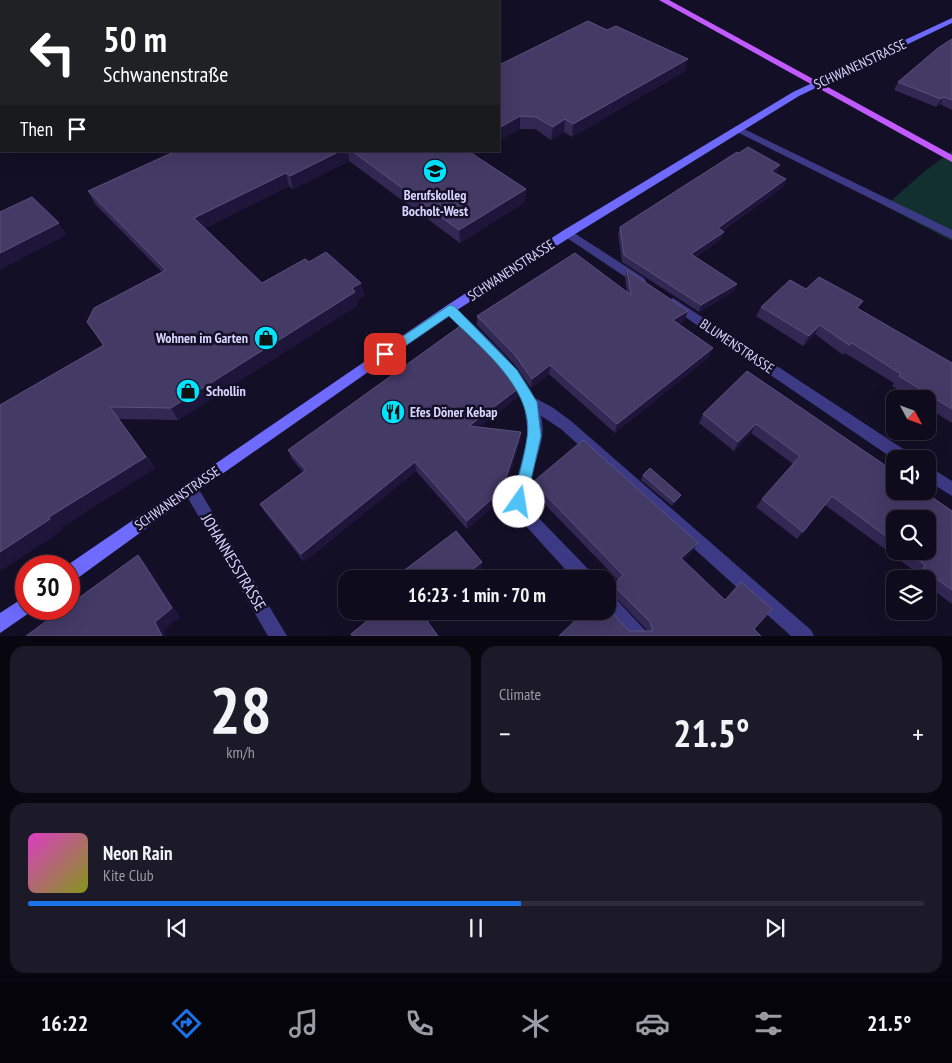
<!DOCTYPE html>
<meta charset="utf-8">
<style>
:root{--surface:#0e0b1c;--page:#1c1929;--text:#f1f3f6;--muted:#9b9ba3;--line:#2e2b3b;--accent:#1a73e8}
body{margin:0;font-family:"PT Sans Narrow",sans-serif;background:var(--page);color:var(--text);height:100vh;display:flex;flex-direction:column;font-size:19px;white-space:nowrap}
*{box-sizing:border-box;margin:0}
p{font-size:16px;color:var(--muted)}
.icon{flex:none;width:28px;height:28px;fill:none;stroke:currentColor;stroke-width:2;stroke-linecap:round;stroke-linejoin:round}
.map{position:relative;height:636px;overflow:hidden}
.panel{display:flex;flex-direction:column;gap:10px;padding:10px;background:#08060f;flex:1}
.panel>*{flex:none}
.banner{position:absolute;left:0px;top:0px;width:500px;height:152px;box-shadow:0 5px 20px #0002,0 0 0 1px var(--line);background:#202124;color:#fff;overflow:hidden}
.needle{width:32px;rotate:131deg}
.fabs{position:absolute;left:886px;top:390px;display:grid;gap:10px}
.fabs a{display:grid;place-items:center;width:50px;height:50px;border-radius:10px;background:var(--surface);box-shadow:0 5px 20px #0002,0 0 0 1px var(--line);font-size:25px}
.speed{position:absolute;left:15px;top:555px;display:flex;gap:10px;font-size:25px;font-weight:700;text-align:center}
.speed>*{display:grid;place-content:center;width:65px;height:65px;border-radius:50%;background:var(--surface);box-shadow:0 5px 20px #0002,0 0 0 1px var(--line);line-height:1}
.speed .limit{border:8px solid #d22;background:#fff;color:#111}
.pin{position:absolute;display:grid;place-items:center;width:42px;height:42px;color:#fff;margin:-21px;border-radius:10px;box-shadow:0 2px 8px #0006}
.me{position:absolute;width:55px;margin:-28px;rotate:13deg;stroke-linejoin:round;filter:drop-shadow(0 0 4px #0008)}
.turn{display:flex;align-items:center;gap:18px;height:105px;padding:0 20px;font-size:22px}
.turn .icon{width:65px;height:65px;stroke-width:2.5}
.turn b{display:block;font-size:35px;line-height:42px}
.then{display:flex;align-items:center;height:48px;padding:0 20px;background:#0003;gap:10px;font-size:19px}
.big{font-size:38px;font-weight:700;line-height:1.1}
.panel .widget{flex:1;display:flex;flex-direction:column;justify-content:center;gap:8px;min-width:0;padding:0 18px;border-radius:15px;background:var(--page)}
.panel .dial{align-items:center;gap:0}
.dial b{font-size:65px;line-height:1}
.song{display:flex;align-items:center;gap:15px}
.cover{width:60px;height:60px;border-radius:8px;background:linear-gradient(135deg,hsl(310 70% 55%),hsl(70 70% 35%))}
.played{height:5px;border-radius:2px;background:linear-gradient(90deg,var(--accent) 55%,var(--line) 55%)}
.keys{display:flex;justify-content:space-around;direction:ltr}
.heat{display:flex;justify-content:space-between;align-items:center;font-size:28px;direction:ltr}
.panel .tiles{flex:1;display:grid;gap:10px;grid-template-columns:1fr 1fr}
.widget:last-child{grid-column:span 2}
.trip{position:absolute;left:338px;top:570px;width:278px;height:50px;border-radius:15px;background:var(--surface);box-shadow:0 5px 20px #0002,0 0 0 1px var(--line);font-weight:700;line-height:50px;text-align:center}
.menu{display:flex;height:80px;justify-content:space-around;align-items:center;background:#06040b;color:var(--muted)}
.menu .icon{width:35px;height:35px}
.menu .on{color:var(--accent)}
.menu b{font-size:22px;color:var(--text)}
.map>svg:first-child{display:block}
.green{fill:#12302f}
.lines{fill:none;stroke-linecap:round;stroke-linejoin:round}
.lane{fill:#3d3a85;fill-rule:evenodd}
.street{fill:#3d3a85;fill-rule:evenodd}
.secondary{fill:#6f6bff;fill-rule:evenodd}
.primary{fill:#c25bff;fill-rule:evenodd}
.wall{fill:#312854;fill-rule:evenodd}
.shaded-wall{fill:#1d163a}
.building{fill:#433a66;stroke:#5a527e}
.route{fill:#4fc3f7;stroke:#337fa1}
.labels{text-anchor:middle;stroke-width:5;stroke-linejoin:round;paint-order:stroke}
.street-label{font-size:14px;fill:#d9d4ff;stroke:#130f26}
.poi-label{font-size:14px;font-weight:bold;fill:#d9d4ff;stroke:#130f26;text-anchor:start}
.near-street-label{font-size:16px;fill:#d9d4ff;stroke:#130f26}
</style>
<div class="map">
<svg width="952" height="636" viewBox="0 0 952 636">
<rect width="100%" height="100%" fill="#130f26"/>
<path class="green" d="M952,151v90l-67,-35 40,-35z"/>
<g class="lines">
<path class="lane" d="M531,396l21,11 19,14 240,209 3,6h-23l-230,-207 -35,-23 -2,-4 2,-4z"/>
<path class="street" d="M738,126l214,104v9l-217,-108v-4z
M568,229l76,49 2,3 -2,3h-8l-72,-48 -2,-3 2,-3z
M673,298l238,156 2,5 -18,1 -226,-154 -2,-3 2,-3z
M450,304l4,2c32,32 96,83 88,132 -3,18 -17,52 -15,68l65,67 2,6h-20l-59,-65 -4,-12 17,-66 -4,-33 -16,-25 -62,-66 -2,-3 2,-3z
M928,466l24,15v15l-24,-15z
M190,481l5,2 92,153h-19l-83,-143 -3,-5 3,-5z
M606,593l6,2 33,35 3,6h-21l-23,-25h2z"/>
<path class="secondary" d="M952,18v5l-153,73 -227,140 -118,76 -259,181 -120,87 -6,2v-16h-3l380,-260 118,-76 229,-138z
M26,596v13h7l-1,2 -32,22v-20z"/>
<path class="primary" d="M659,0h10l283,155v7z"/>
</g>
<path class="wall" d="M0,0h91l-2,1 -88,1z
M952,39v71l-12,-6 -4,3 -42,-17 4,-8z
M499,65l186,6 -113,66 -8,-5 -13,8 -16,-11h-15z
M176,151h305l-7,4 52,34 -1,13 -65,41 -111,-82 -56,28 -4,-3 -84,42 57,55 47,-21 52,21 3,13 -7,4 1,5 -180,115 -59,-1 36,49 -95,60 2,2 -60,40 101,-224 -16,-24 75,-50 -67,-68 -7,-13z
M777,172l-2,1 11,6 -3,8 -61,44 -1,8 -26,18 42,27 -3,7 -35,21 -77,-50 -4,-28 2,-7z
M627,270l58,50 -6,4 34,24 -4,9 -94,76 -66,-59 -18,14 -17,-24 -37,-39v-9l150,-24 -2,-13z
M761,307l98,2 93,54v60l-24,-15v-9h-15l-21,-13 2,-3 -49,-30 -2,2 -28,-21 -12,12 -47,-30z
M747,371l205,140v93l-24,-18v-7h-11l-3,-3 2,-4 -91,-67 -28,34 -41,-32 6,-8 31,-35 -42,-31 -17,18 -35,-28 4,-9zM895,519l33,32h-33z
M519,388l-1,9 -39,30 42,5 -1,9 -18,58 -35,30 -51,-58 -112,91 -39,-50 -5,-8 43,-32 -11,-13 -4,-9z
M643,475l36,24 -7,7 -31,-26z
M533,482l165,61 -5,7 -10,10 78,76 -132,-5h18l-1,-2 -36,-37 3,-7 5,-5 -87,-90z
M482,569l-12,10h-67l-1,-7z"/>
<path class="shaded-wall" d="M61,0h30l-2,1h-31z
M688,59l-3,12 -113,66 1,-13z
M944,97l-4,7 -4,3 5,-8z
M520,116v13l-21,12v-13z
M565,119l-1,13 -13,8 2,-13z
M340,151h8l1,10 -56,28 -3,-13z
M463,151h18l-17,10z
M780,165l-3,7 -9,6 3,-7z
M286,173l3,13 -89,45 -6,-13z
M786,179l-3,8 -68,48 3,-7z
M526,189l-1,13 -65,41 -1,-13z
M59,223l8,12 -67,35v-17z
M724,232l-3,7 -33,22 3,-7z
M361,283l3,13 -7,4 1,5 -180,115 -7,-12 181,-120z
M737,284l-3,7 -35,21 2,-7z
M688,311l-3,9 -15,9 3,-9z
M820,325l-5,9 -12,12 6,-10z
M713,348l-4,9 -94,76 2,-9z
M550,365l-1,9 -18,14 1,-9z
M519,388l-1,9 -48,37 -1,-8z
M756,424l-5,9 -17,18 4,-9z
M521,432l-1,9 -18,58 -35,30v-8z
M146,457l9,11 -95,60 2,2 -60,40 -2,-2v-16l49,-35z
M415,462l1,9 -112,91 -3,-8z
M681,495l-2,4 -7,7 2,-4z
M698,543l-5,7 -16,16 4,-8z
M138,555l8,9 34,53 -16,13 2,6h-4l-7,-14z
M482,562v7l-12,10h-9z"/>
<path class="building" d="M11,0h50l-3,1h-43z
M588,21l19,9 9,-4 72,33 -115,65 -8,-5 -12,8 -17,-10 -16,-1 -21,12v-63z
M952,39v61l-8,-3 -3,2 -43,-17 40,-34z
M748,147l32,18 -9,6 15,8 -68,49 6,4 -33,22 46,30 -36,21 -77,-50 -4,-28 117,-75 2,1z
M176,151h164l-50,25 -4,-3 -92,45 68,65 43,-24 4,3 17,-10 35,31 -9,5 3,4 -184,116 -61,-1 36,50 -97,60 1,2 -50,33v-147l104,-60 -17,-23 7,-14 72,-38 -78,-79z
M352,151h116l58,38 -67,41z
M32,197l27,26 -59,30v-41z
M575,253l56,42 -4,-25 61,41 -15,9 40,28 -96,76 -67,-59 -18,14 -17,-24 -38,-39z
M819,277l44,24 -6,7 95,55v46l-53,-33 2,-2 -49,-31 -3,2 -29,-20 -11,11 -48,-29 29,-27 16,9z
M463,324l44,46 12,18 -50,38 52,6 -19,58 -35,31 -52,-59 -114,92 -41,-50 46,-34 -18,-20z
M747,371l148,101v19h28l29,20v79l-29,-21 2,-4 -19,-14h22v-32h-33v24l-63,-47 -29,36 -41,-33 38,-43 -44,-32 -18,18 -35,-28z
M583,440l115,103 -17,15 44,42 16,-18 31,27 -18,20 7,7h-202l26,-25h21v-5l23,25h24l-3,-9 -37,-37 10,-10 -90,-93z
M650,468l31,27 -7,7 -31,-27z
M456,531l26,31 -21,17h-54l-5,-7z
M138,555l34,53 -17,14 7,14h-136l37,-27h6v-4z
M379,611h41l18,25h-86l-1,-2z"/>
<path class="route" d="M450,305l4,1 63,64 20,32 4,34 -15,66 -2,5 -5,2 -5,-2 -2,-5c5,-21 12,-42 15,-64 8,-49 -47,-91 -78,-122l-60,41h-8l-2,-3 2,-3z"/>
<defs>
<g id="school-disc" transform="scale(1.25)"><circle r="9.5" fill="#00e5ff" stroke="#130f26"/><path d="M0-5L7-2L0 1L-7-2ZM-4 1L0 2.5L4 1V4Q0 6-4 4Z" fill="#111"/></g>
<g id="shop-disc" transform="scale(1.25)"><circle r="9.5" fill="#00e5ff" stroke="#130f26"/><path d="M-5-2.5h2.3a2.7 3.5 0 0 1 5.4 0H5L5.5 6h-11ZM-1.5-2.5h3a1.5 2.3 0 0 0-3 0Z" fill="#111"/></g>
<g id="restaurant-disc" transform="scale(1.25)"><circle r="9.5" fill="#00e5ff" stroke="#130f26"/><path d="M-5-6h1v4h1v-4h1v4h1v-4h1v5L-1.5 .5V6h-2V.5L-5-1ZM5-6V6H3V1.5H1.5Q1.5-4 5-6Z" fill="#111"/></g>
</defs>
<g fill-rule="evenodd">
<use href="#school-disc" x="435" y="171"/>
<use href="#shop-disc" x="266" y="338"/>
<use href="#shop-disc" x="188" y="391"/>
<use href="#restaurant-disc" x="393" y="412"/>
</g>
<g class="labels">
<g class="street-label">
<text transform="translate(860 64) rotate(-25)" y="5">SCHWANENSTRASSE</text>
<text transform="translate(511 270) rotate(-33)" y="5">SCHWANENSTRASSE</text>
<text transform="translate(737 346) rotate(34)" y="5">BLUMENSTRASSE</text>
<text transform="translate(177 498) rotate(-35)" y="5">SCHWANENSTRASSE</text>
</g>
<g class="poi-label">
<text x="435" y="200" text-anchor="middle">Berufskolleg<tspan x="435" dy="16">Bocholt-West</tspan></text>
<text x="248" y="343" text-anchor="end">Wohnen im Garten</text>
<text x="206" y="396">Schollin</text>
<text x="410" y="417">Efes Döner Kebap</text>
</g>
<g class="near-street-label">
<text transform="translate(234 562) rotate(59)" y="6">JOHANNESSTRASSE</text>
</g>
</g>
</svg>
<div class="fabs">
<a><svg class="needle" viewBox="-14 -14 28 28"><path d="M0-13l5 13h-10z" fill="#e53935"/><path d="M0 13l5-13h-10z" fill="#9b9ba3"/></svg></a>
<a><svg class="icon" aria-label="sound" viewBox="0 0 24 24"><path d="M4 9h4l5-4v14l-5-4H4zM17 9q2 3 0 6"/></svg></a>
<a><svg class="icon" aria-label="search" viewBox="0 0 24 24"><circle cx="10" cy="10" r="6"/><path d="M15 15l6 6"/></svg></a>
<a><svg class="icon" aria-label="layers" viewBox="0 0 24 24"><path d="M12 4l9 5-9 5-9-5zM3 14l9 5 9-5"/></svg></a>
</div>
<div class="speed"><div class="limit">30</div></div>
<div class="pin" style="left:385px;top:354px;background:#d93025"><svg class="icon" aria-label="arrive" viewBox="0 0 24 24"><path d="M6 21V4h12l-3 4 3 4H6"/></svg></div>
<svg class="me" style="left:519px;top:502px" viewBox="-20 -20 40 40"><circle r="19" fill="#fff"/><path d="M0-13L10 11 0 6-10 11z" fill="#4fc3f7"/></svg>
<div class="trip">16:23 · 1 min · 70 m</div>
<div class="banner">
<div class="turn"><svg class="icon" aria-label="left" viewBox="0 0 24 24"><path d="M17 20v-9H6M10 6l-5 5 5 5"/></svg><div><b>50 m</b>Schwanenstraße</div></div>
<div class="then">Then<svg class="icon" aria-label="arrive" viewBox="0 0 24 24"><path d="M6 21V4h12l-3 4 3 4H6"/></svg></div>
</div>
</div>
<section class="panel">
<div class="tiles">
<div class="widget dial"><b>28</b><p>km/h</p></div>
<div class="widget"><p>Climate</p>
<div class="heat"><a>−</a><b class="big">21.5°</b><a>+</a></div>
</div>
<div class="widget">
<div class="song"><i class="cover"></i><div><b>Neon Rain</b><p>Kite Club</p></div></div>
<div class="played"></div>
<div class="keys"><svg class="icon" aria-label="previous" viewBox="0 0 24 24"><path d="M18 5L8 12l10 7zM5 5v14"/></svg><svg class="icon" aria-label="pause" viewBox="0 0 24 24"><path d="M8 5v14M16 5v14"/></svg><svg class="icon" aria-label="next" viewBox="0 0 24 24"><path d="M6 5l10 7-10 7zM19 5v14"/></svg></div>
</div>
</div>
</section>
<nav class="menu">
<b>16:22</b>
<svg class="icon on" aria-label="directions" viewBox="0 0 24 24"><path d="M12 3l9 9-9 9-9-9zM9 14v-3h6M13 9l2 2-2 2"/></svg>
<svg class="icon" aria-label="music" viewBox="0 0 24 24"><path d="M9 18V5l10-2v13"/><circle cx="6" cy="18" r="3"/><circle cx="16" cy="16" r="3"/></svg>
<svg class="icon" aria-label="phone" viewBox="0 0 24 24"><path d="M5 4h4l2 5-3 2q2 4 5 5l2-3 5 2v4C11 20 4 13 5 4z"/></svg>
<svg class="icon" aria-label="climate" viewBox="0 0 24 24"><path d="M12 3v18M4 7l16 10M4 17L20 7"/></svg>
<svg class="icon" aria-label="car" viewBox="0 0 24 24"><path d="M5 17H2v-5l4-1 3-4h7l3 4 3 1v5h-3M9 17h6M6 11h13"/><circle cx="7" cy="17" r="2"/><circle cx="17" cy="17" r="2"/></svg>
<svg class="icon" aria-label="filters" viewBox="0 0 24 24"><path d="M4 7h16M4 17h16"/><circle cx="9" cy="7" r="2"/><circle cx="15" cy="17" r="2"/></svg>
<b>21.5°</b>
</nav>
